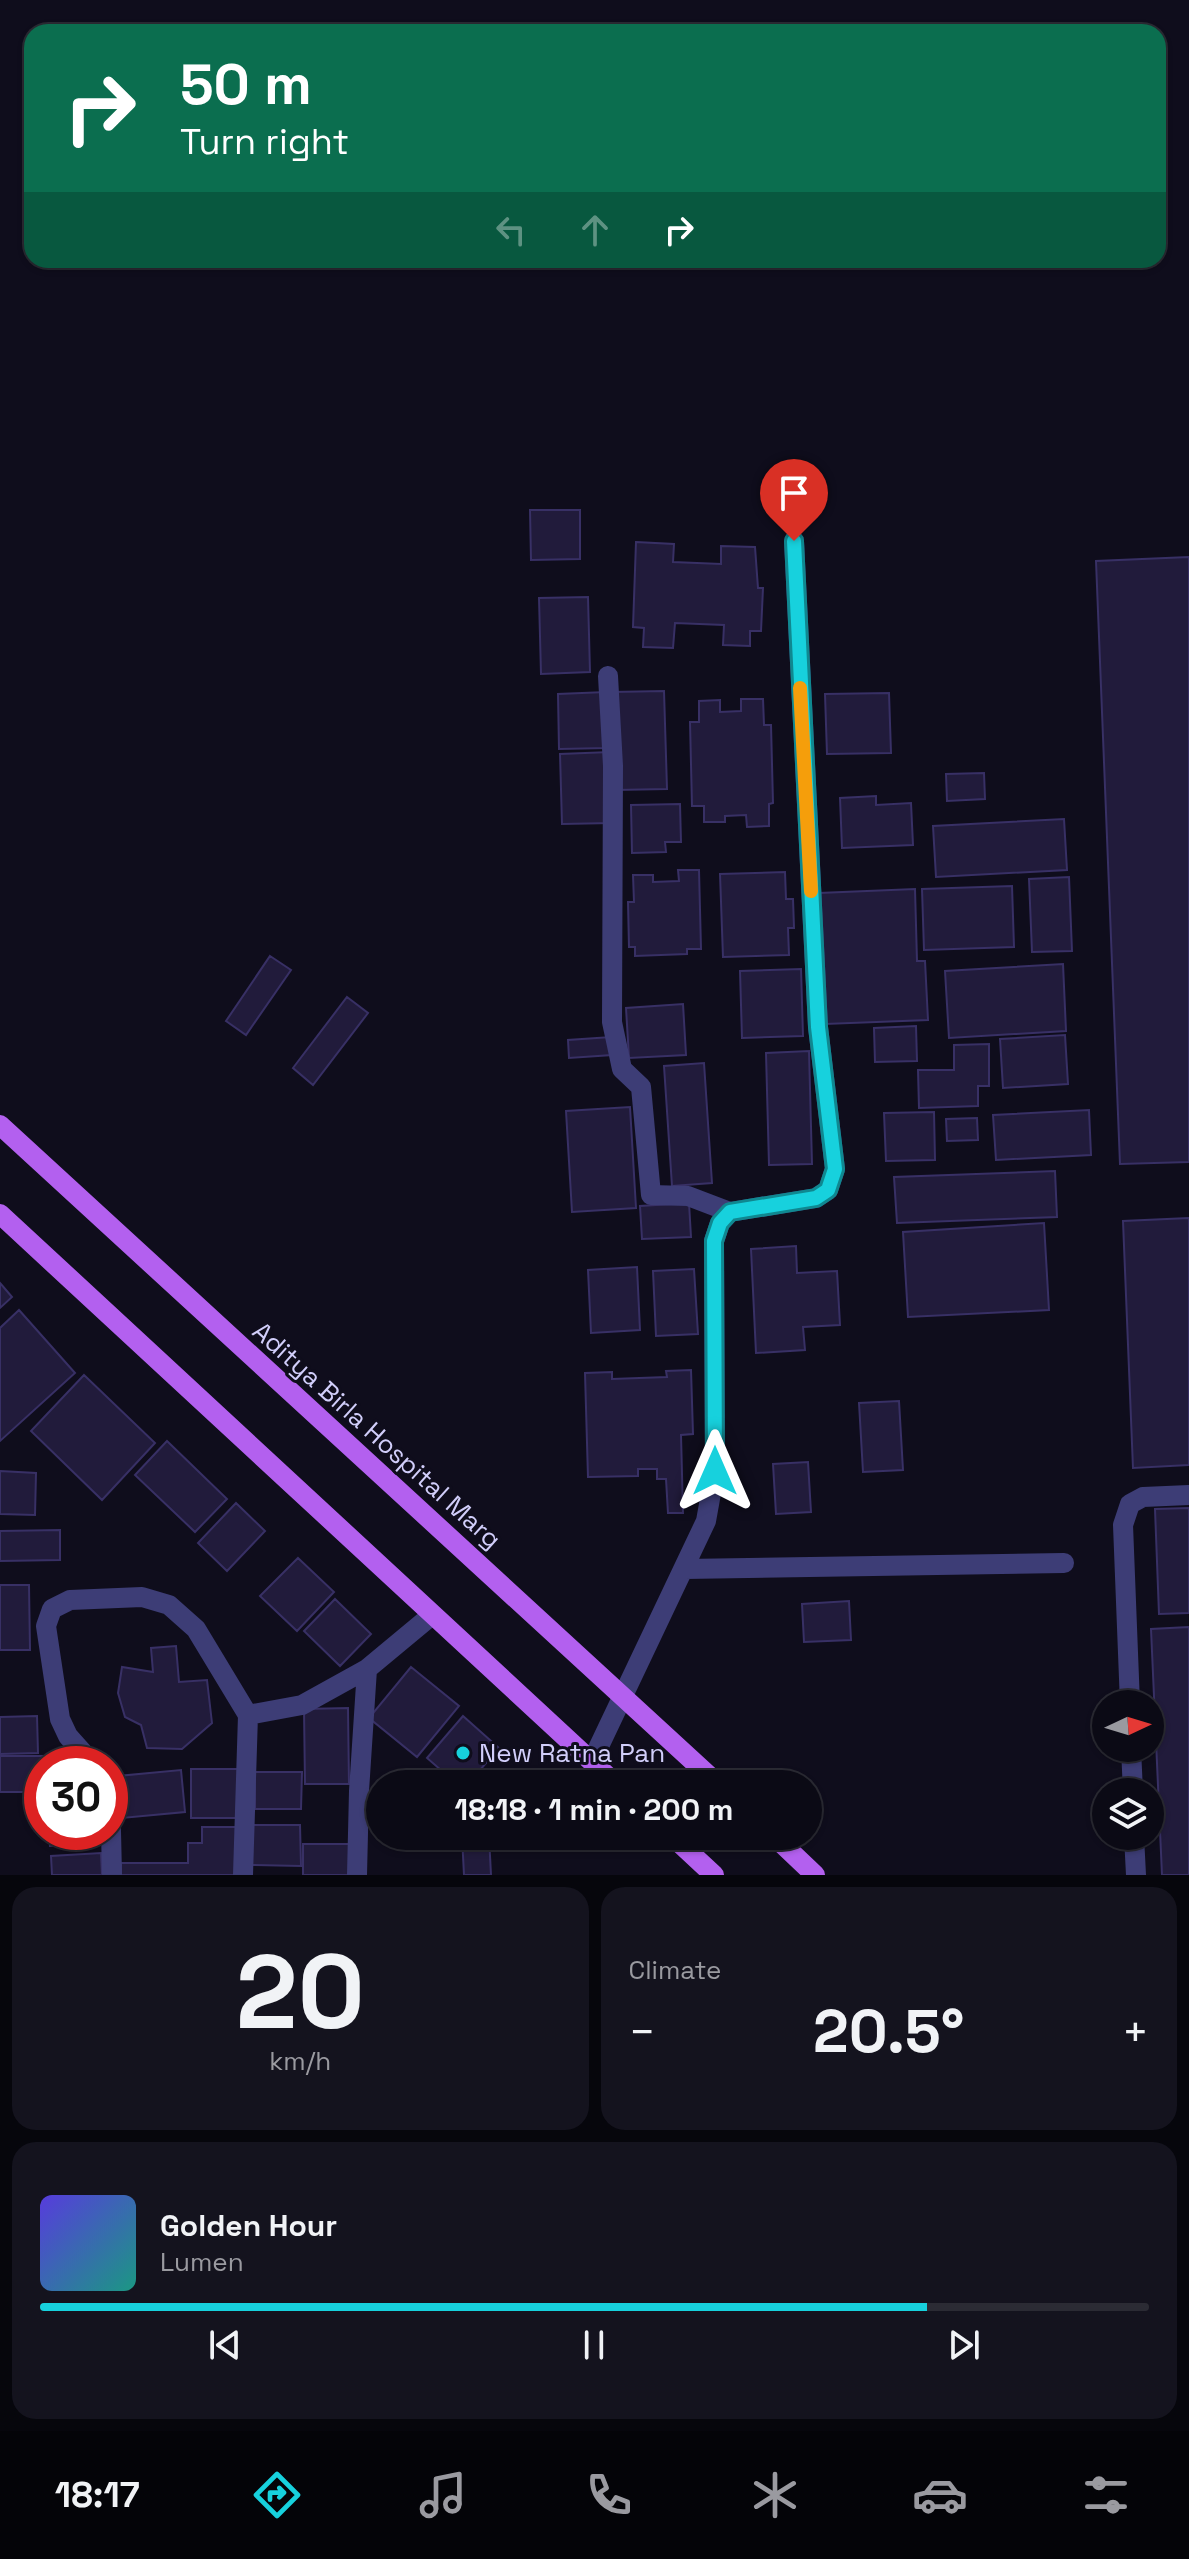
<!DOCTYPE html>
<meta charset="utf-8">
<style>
:root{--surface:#0b0a15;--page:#14131e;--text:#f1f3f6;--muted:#9a9aa0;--line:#2b2b34;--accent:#17d1dd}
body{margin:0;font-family:"Space Grotesk",sans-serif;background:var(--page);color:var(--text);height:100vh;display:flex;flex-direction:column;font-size:30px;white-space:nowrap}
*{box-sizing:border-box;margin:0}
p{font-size:26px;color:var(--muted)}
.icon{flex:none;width:44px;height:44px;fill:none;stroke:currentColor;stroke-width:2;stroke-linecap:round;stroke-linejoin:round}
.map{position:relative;height:1875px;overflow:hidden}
.panel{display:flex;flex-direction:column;gap:12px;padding:12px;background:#06060c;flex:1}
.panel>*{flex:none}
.hud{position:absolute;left:24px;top:24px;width:1142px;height:244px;border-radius:24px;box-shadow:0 2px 6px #0004,0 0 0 2px var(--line);background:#0b6e4f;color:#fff;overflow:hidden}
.needle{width:52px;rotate:86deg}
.fabs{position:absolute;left:1092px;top:1690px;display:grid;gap:16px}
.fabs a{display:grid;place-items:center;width:72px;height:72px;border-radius:50%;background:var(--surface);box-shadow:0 2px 6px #0004,0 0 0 2px var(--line);font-size:40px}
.speed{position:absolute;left:24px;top:1746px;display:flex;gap:16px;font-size:40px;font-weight:700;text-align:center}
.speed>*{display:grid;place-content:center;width:104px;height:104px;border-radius:50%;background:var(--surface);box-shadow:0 2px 6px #0004,0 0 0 2px var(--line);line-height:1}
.speed .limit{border:12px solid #d22;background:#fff;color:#111}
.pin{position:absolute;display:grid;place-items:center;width:68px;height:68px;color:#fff;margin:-82px -34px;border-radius:50% 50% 50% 0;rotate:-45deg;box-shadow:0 0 8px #0007}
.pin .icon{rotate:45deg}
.me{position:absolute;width:88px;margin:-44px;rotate:0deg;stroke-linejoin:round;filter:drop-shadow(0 0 6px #0008)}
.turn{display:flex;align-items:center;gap:28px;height:168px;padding:0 24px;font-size:36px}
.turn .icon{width:104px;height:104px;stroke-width:2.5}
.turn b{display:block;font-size:56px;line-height:68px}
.lanes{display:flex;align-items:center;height:76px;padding:0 24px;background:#0003;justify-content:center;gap:40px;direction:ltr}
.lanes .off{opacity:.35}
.big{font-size:60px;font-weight:700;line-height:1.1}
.panel .card{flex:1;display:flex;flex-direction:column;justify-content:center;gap:12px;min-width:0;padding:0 28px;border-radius:24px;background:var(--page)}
.panel .dial{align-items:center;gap:0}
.dial b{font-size:104px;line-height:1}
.song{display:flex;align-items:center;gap:24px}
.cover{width:96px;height:96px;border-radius:12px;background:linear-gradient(135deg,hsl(250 70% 55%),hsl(170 70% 35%))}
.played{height:8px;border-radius:4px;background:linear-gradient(90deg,var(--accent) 80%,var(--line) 80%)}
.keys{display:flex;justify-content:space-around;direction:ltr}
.heat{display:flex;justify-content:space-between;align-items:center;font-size:44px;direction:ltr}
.panel .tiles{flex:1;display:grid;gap:12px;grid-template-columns:1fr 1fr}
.card:last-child{grid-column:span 2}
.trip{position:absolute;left:366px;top:1770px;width:456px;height:80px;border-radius:40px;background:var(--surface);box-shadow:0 2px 6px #0004,0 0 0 2px var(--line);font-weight:700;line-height:80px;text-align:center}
.menu{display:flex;height:128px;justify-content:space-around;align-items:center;background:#040408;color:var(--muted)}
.menu .icon{width:56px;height:56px}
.menu .active{color:var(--accent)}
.menu b{font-size:36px;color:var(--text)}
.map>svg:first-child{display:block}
.building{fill:#211b3b;stroke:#383065;stroke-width:2}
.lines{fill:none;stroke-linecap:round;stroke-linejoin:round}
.minor{stroke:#3d3d76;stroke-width:20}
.major{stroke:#b360ef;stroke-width:20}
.route-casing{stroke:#0f8890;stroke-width:20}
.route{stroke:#17d1dd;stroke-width:14}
.slow{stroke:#f59e0b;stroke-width:14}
.poi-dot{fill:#17d1dd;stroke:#0f0d1c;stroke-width:3}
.labels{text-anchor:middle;stroke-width:6;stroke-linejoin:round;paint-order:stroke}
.street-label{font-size:26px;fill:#d1cefa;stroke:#0f0d1c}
.poi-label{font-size:26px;fill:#d1cefa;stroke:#0f0d1c;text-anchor:start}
</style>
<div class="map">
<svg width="1189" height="1875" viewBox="0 0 1189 1875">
<rect width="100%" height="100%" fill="#0f0d1c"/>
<path class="building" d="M530,510h50v49l-49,1z
M636,542l38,2 -1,18 48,2v-18l34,1 3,41h5l-2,43h-11v15l-27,-1 1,-20 -49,-2 -2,25 -30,-1 1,-19 -11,-1z
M1189,557v605l-69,2 -24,-603z
M588,597l2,75 -49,2 -2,-76z
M664,691l3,98 -52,1 -3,-98z
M606,692l1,56 -48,1 -1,-55z
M889,693l2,60 -64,1 -2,-60z
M741,699h22l1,26h7l2,78 -4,1v22l-22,1 -1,-12 -21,1v6h-21v-16h-12l-2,-84h9v-21l21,-1v12l21,-1z
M610,752l2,71 -50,1 -2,-70z
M984,773l1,26 -38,2 -1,-27z
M876,796v9l35,-2 2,42 -71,3 -2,-50z
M680,804l1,38h-16l1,10 -34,1 -1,-48z
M1064,819l3,51 -131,7 -3,-51z
M678,870h21l2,79h-14v5l-52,2v-9h-6l-1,-45h6l-1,-27h20v7l26,-1z
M785,872l1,27h7l1,29h-6l1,27 -66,2 -3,-83z
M1069,877l3,74 -40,1 -3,-73z
M1012,886l2,61 -90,3 -2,-61z
M915,889l2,72h8l3,59 -103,4 -6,-131z
M270,956l21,14 -45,65 -20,-14z
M1063,964l3,67 -117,7 -4,-67z
M801,969l2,67 -61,2 -2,-67z
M347,997l21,16 -55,72 -20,-17z
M683,1004l3,51 -57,3 -3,-50z
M916,1026l1,35 -42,1 -1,-34z
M1065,1035l3,49 -65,4 -3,-49z
M611,1037l1,18 -43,3 -1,-18z
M989,1044v42h-11v20l-59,2 -1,-38h36v-25z
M809,1051l3,113 -43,1 -3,-112z
M704,1063l8,120 -40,3 -8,-120z
M630,1107l6,101 -64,4 -6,-101z
M1089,1110l2,45 -95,5 -3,-45z
M934,1112l1,48 -49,1 -2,-48z
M977,1118l1,22 -31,1 -1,-22z
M1055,1171l2,46 -160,6 -3,-46z
M689,1203l2,34 -49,2 -2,-33z
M1189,1218v247l-56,3 -10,-247z
M1044,1223l5,87 -141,7 -5,-85z
M796,1246l1,27 40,-2 3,54 -37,2 2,23 -49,3 -5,-104z
M637,1267l3,63 -49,3 -3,-63z
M694,1269l4,65 -42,2 -3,-65z
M0,1283l12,14 -12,11z
M19,1310l56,63 -75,68v-113z
M691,1370l2,64 -12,1 2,78h-15l-2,-34h-9v-10h-19v7l-50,1 -3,-104 27,-1v7l55,-2 -1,-6z
M84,1375l71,68 -53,57 -71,-69z
M899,1401l4,69 -40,2 -4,-69z
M167,1441l60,58 -32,33 -60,-57z
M808,1462l3,50 -35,2 -3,-50z
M0,1471l36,2 -1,42 -35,-1z
M236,1503l29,28 -38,40 -29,-28z
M1189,1508v105l-30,1 -4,-105z
M60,1530v30l-60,1v-30z
M298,1558l36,34 -37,39 -37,-35z
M0,1585h29l1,65h-30z
M335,1599l36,35 -31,32 -36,-35z
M849,1601l2,39 -47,2 -2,-38z
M1189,1627v248h-27l-11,-246z
M176,1646l3,36 28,-2 5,43 -30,26 -35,-1 -6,-23 -16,-8 -7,-24 4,-26 31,5 -2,-24z
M411,1667l48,39 -42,51 -48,-39z
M348,1708l1,76h-44l-1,-75z
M37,1716l1,37 -38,1v-37z
M463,1716l36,32 -31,36h-11l-30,-26z
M0,1756h44l-2,36h-42z
M191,1769h47v49h-47z
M181,1770l4,42 -63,6 -4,-42z
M255,1772h47l-1,37h-46z
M251,1825h49l1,41 -50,-1z
M202,1827h34l1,48h-116v-12h67v-20h14z
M49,1832h50v11l-49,3z
M462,1836h27l2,39h-27z
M303,1844h48v31h-48z
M101,1853l1,22h-50l-1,-19z"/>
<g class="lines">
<path class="minor" d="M608,676l5,90 -1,256 10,47 19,18 10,108 37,1 42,16
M685,1569l379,-6
M1130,1704l-7,-179 7,-21 13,-7 46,-2
M248,1715l54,-10 65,-36 65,-54
M1131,1748l2,44
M592,1761l114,-240 9,-50 -1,-230 6,-18 10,-11 86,-14 12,-8 7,-21 -17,-142 -24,-486
M93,1764l-25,-28 -8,-17 -14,-93 6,-17 18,-9 72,-3 27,8 27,24 52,86 -5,160
M110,1787l2,88
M1134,1836l2,39
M357,1875l2,-84 8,-122"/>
<path class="major" d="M0,1125l718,659
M0,1214l616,570
M672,1836l42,39
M774,1836l41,39"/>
</g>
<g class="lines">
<g class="route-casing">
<path id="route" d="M715,1471l-1,-230 6,-18 10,-11 86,-14 12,-8 7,-21 -17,-142 -24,-486"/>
</g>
<use href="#route" class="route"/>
<path class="slow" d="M800,688l11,203"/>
</g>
<circle class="poi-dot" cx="463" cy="1753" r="8"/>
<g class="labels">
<g class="street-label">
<text transform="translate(377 1435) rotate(42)" y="9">Aditya Birla Hospital Marg</text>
</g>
<g class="poi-label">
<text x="479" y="1762">New Ratna Pan</text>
</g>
</g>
</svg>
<div class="fabs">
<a><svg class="needle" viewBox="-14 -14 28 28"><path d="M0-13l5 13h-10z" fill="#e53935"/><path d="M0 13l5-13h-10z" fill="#9a9aa0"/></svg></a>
<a><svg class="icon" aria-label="layers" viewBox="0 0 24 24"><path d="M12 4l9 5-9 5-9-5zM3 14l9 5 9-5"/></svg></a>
</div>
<div class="speed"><div class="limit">30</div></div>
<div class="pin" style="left:794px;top:541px;background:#d93025"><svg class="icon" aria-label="arrive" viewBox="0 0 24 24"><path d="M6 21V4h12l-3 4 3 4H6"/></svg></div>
<svg class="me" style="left:715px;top:1471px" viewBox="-20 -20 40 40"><path d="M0-17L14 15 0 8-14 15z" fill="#17d1dd" stroke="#fff" stroke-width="4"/></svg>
<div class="trip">18:18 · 1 min · 200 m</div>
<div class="hud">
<div class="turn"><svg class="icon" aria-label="right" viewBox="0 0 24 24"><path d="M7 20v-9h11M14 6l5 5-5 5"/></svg><div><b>50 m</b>Turn right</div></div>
<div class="lanes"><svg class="icon off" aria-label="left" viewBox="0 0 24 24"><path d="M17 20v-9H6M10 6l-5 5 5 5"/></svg><svg class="icon off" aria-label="ahead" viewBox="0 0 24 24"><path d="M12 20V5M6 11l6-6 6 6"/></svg><svg class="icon" aria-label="right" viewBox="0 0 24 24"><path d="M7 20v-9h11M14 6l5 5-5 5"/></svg></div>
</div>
</div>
<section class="panel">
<div class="tiles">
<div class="card dial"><b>20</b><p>km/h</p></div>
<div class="card"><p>Climate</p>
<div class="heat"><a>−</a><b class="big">20.5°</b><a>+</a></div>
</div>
<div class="card">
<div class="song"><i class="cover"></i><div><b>Golden Hour</b><p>Lumen</p></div></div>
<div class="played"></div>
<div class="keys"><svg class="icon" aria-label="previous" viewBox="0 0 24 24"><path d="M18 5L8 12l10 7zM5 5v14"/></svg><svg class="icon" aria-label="pause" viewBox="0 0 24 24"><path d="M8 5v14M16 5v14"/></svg><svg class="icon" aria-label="next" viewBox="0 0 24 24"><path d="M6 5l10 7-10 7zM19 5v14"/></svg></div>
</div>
</div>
</section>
<nav class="menu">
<b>18:17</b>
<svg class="icon active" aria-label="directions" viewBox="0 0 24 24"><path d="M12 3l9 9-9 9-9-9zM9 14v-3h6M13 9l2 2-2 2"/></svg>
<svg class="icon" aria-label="music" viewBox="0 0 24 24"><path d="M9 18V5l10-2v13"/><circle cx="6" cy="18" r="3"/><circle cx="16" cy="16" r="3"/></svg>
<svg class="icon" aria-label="phone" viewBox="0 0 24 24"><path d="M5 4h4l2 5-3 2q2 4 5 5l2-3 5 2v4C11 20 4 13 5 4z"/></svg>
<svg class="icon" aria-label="climate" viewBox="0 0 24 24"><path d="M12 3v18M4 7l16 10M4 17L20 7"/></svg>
<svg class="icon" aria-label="car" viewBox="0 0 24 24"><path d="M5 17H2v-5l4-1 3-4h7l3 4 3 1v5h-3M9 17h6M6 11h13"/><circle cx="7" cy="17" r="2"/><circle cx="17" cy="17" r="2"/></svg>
<svg class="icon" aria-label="filters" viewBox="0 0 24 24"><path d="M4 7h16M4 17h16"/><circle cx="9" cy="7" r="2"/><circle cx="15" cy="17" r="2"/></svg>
</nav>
